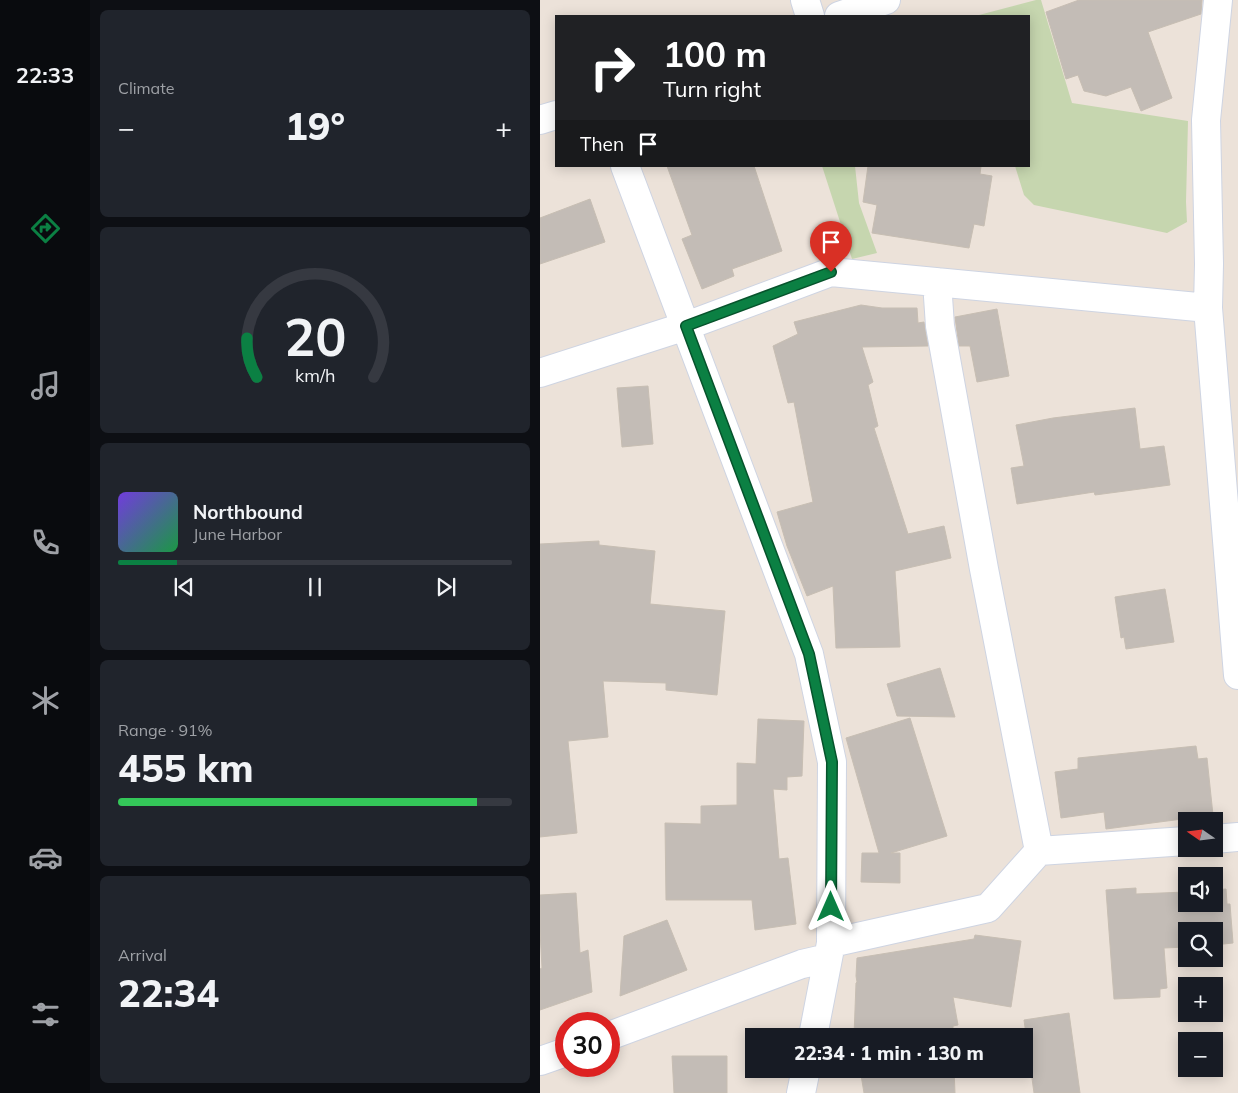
<!DOCTYPE html>
<meta charset="utf-8">
<style>
:root{--surface:#171b24;--page:#20242c;--text:#f1f3f6;--muted:#9ea1a6;--line:#363941;--accent:#0b8043}
body{margin:0;font-family:Mulish,sans-serif;background:var(--page);color:var(--text);height:100vh;display:flex;flex-direction:column;font-size:19px;white-space:nowrap}
*{box-sizing:border-box;margin:0}
p{font-size:16px;color:var(--muted)}
.icon{flex:none;width:28px;height:28px;fill:none;stroke:currentColor;stroke-width:2;stroke-linecap:round;stroke-linejoin:round}
.map{position:relative;flex:1;overflow:hidden}
.details{display:flex;flex-direction:column;gap:10px;padding:10px;background:#0d0f14;width:450px}
.details>*{flex:none}
.guide{position:absolute;left:15px;top:15px;width:475px;height:152px;border-radius:0px;box-shadow:0 2px 12px #0003;background:#202124;color:#fff;overflow:hidden}
.needle{width:32px;rotate:284deg}
.fabs{position:absolute;left:638px;top:812px;display:grid;gap:10px}
.fabs a{display:grid;place-items:center;width:45px;height:45px;border-radius:0px;background:var(--surface);box-shadow:0 2px 12px #0003;font-size:25px}
.speed{position:absolute;left:15px;top:1012px;display:flex;gap:10px;font-size:25px;font-weight:700;text-align:center}
.speed>*{display:grid;place-content:center;width:65px;height:65px;border-radius:50%;background:var(--surface);box-shadow:0 2px 12px #0003;line-height:1}
.speed .limit{border:8px solid #d22;background:#fff;color:#111}
.pin{position:absolute;display:grid;place-items:center;width:42px;height:42px;color:#fff;margin:-51px -21px;border-radius:50% 50% 50% 0;rotate:-45deg;box-shadow:0 0 5px #0007}
.pin .icon{rotate:45deg}
.me{position:absolute;width:55px;margin:-28px;rotate:0deg;stroke-linejoin:round;filter:drop-shadow(0 0 4px #0008)}
.turn{display:flex;align-items:center;gap:18px;height:105px;padding:0 25px;font-size:22px}
.turn .icon{width:65px;height:65px;stroke-width:2.5}
.turn b{display:block;font-size:35px;line-height:42px}
.then{display:flex;align-items:center;height:48px;padding:0 25px;background:#0003;gap:10px;font-size:19px}
.big{font-size:38px;font-weight:800;line-height:1.1}
.details .widget{flex:1;display:flex;flex-direction:column;justify-content:center;gap:8px;min-width:0;padding:0 18px;border-radius:8px;background:var(--page)}
.details .dial{align-items:center;gap:0}
.dial svg{height:130px;overflow:visible;fill:none;stroke:var(--line);stroke-width:7;stroke-linecap:round;text-anchor:middle}
.dial text{fill:var(--text);stroke:none}
.song{display:flex;align-items:center;gap:15px}
.cover{width:60px;height:60px;border-radius:8px;background:linear-gradient(135deg,hsl(260 70% 55%),hsl(140 70% 35%))}
.played{height:5px;border-radius:2px;background:linear-gradient(90deg,var(--accent) 15%,var(--line) 15%)}
.keys{display:flex;justify-content:space-around;direction:ltr}
.heat{display:flex;justify-content:space-between;align-items:center;font-size:28px;direction:ltr}
.charge{height:8px;border-radius:4px;background:linear-gradient(90deg,#34c759 91%,var(--line) 0)}
.trip{position:absolute;left:205px;top:1028px;width:288px;height:50px;border-radius:0px;background:var(--surface);box-shadow:0 2px 12px #0003;font-weight:800;line-height:50px;text-align:center}
main{display:flex;flex:1;min-height:0}
.menu{display:flex;flex-direction:column;width:90px;justify-content:space-around;align-items:center;background:#090b0e;color:var(--muted)}
.menu .icon{width:35px;height:35px}
.menu .selected{color:var(--accent)}
.menu b{font-size:22px;color:var(--text)}
.map>svg:first-child{display:block}
.cemetery{fill:#c6d6af}
.building{fill:#c3bcb6;stroke:#c7beb3}
.lines{fill:none;stroke-linecap:round;stroke-linejoin:round}
.minor-casing{stroke:#ced4e2;stroke-width:30}
.minor{stroke:#fff;stroke-width:28}
.route-casing{stroke:#07532c;stroke-width:12}
.route{stroke:#0b8043;stroke-width:9}
</style>
<main>
<nav class="menu">
<b>22:33</b>
<svg class="icon selected" aria-label="directions" viewBox="0 0 24 24"><path d="M12 3l9 9-9 9-9-9zM9 14v-3h6M13 9l2 2-2 2"/></svg>
<svg class="icon" aria-label="music" viewBox="0 0 24 24"><path d="M9 18V5l10-2v13"/><circle cx="6" cy="18" r="3"/><circle cx="16" cy="16" r="3"/></svg>
<svg class="icon" aria-label="phone" viewBox="0 0 24 24"><path d="M5 4h4l2 5-3 2q2 4 5 5l2-3 5 2v4C11 20 4 13 5 4z"/></svg>
<svg class="icon" aria-label="climate" viewBox="0 0 24 24"><path d="M12 3v18M4 7l16 10M4 17L20 7"/></svg>
<svg class="icon" aria-label="car" viewBox="0 0 24 24"><path d="M5 17H2v-5l4-1 3-4h7l3 4 3 1v5h-3M9 17h6M6 11h13"/><circle cx="7" cy="17" r="2"/><circle cx="17" cy="17" r="2"/></svg>
<svg class="icon" aria-label="filters" viewBox="0 0 24 24"><path d="M4 7h16M4 17h16"/><circle cx="9" cy="7" r="2"/><circle cx="15" cy="17" r="2"/></svg>
</nav>
<section class="details">
<div class="widget"><p>Climate</p>
<div class="heat"><a>−</a><b class="big">19°</b><a>+</a></div>
</div>
<div class="widget dial"><svg viewBox="0 0 100 80">
<path d="M14 69A42 42 0 1 1 86 69"/>
<path d="M14 69A42 42 0 0 1 8 45" stroke="#0b8043"/>
<text x="50" y="56" font-size="32" font-weight="700">20</text>
<text x="50" y="72" font-size="11">km/h</text>
</svg></div>
<div class="widget">
<div class="song"><i class="cover"></i><div><b>Northbound</b><p>June Harbor</p></div></div>
<div class="played"></div>
<div class="keys"><svg class="icon" aria-label="previous" viewBox="0 0 24 24"><path d="M18 5L8 12l10 7zM5 5v14"/></svg><svg class="icon" aria-label="pause" viewBox="0 0 24 24"><path d="M8 5v14M16 5v14"/></svg><svg class="icon" aria-label="next" viewBox="0 0 24 24"><path d="M6 5l10 7-10 7zM19 5v14"/></svg></div>
</div>
<div class="widget"><p>Range · 91%</p><b class="big">455 km</b><div class="charge"></div></div>
<div class="widget"><p>Arrival</p><b class="big">22:34</b></div>
</section>
<div class="map">
<svg width="698" height="1093" viewBox="0 0 698 1093">
<rect width="100%" height="100%" fill="#ece2d9"/>
<path class="cemetery" d="M496,0h5l31,103 116,18 -2,81 1,20 -20,11 -133,-28 -10,-10 -9,-29h14v-150h-49l-1,-1z
M282,166h33l4,37 18,50 -25,6z"/>
<path class="building" d="M539,0h123l-1,14 -53,18 24,66 -31,13 -10,-24 -25,9 -22,-5 -6,-16 -12,4 -20,-67z
M127,166h87l28,85 -50,18 2,7 -32,13 -20,-50 10,-4z
M328,166h113l-1,8 12,2 -8,50 -10,-2 -5,24 -97,-15 5,-28 -14,-3z
M50,199l15,43 -65,22v-46z
M321,305l21,3h35l1,15 6,-1 4,24 -66,1 11,35 -5,3 10,41 -4,2 34,106 36,-8 7,32 -56,13 5,76 -64,1 -3,-62 -26,10 -20,-50 -10,-34 36,-10 -19,-100 -6,1 -15,-57 25,-12 -4,-12z
M457,309l12,67 -32,6 -7,-36h-11l-4,-29z
M108,386l5,58 -31,3 -5,-59z
M595,408l5,41 24,-3 6,39 -75,10 -1,-3 -77,12 -6,-36 13,-2 -8,-41 37,-7z
M59,541v4l56,6 -5,53 75,7 -8,84 -51,-5v-7l-63,-2 5,56 -40,4 9,92 -37,4v-293z
M625,589l9,53 -48,7 -2,-12 -3,1 -6,-41z
M400,668l15,49 -58,-1 -10,-32z
M370,718l37,118 -56,17h9v30l-39,-1 1,-29h17l-33,-115z
M218,719l46,2 -2,55 -15,1v13l-14,-1 6,70 9,-1 8,66 -41,6 -3,-30h-86l-1,-77 36,1v-18l36,-1v-42l19,1z
M656,746l2,13 9,-1 6,57 -107,14 -2,-17 -43,6 -6,-46 23,-3v-11z
M596,888v6l50,-2v12h28v-14l12,-1 1,15h3l3,39 -19,2v-14h-28v16l-22,1 3,40 -7,1v8l-46,2 -8,-109z
M36,893l4,60 8,-3 4,42 -52,18v-41l2,-1 -2,-37v-36z
M127,920l20,50 -67,26 4,-60z
M435,935l46,6 -10,66 -58,-10 5,28 -5,1v10h-99l2,-53 1,-1 -1,-6 1,-18 117,-19z
M529,1013l11,80h-46l-10,-73z
M132,1056h55v37h-53z
M320,1069h94l1,24h-91z"/>
<g class="lines">
<g class="minor-casing">
<path id="minor" d="M265,0l5,16
M678,0l-12,120 3,144 -1,44 30,367
M299,16l47,-16
M0,120l16,-5
M85,166l184,488 23,108 -1,181 -18,93
M397,282l3,44 44,243 55,282
M0,373l146,-47 145,-54 377,36
M674,839l24,-2
M291,943l157,-35 51,-57 147,-10
M69,1036l193,-72 26,-6
M0,1061l26,-9
M261,1093l5,-24"/>
</g>
<use href="#minor" class="minor"/>
</g>
<g class="lines">
<g class="route-casing">
<path id="route" d="M291,272l-145,54 123,328 23,108 -1,145"/>
</g>
<use href="#route" class="route"/>
</g>
</svg>
<div class="fabs">
<a><svg class="needle" viewBox="-14 -14 28 28"><path d="M0-13l5 13h-10z" fill="#e53935"/><path d="M0 13l5-13h-10z" fill="#9ea1a6"/></svg></a>
<a><svg class="icon" aria-label="sound" viewBox="0 0 24 24"><path d="M4 9h4l5-4v14l-5-4H4zM17 9q2 3 0 6"/></svg></a>
<a><svg class="icon" aria-label="search" viewBox="0 0 24 24"><circle cx="10" cy="10" r="6"/><path d="M15 15l6 6"/></svg></a>
<a>+</a>
<a>−</a>
</div>
<div class="speed"><div class="limit">30</div></div>
<div class="pin" style="left:291px;top:272px;background:#d93025"><svg class="icon" aria-label="arrive" viewBox="0 0 24 24"><path d="M6 21V4h12l-3 4 3 4H6"/></svg></div>
<svg class="me" style="left:291px;top:907px" viewBox="-20 -20 40 40"><path d="M0-17L14 15 0 8-14 15z" fill="#0b8043" stroke="#fff" stroke-width="4"/></svg>
<div class="trip">22:34 · 1 min · 130 m</div>
<div class="guide">
<div class="turn"><svg class="icon" aria-label="right" viewBox="0 0 24 24"><path d="M7 20v-9h11M14 6l5 5-5 5"/></svg><div><b>100 m</b>Turn right</div></div>
<div class="then">Then<svg class="icon" aria-label="arrive" viewBox="0 0 24 24"><path d="M6 21V4h12l-3 4 3 4H6"/></svg></div>
</div>
</div>
</main>
